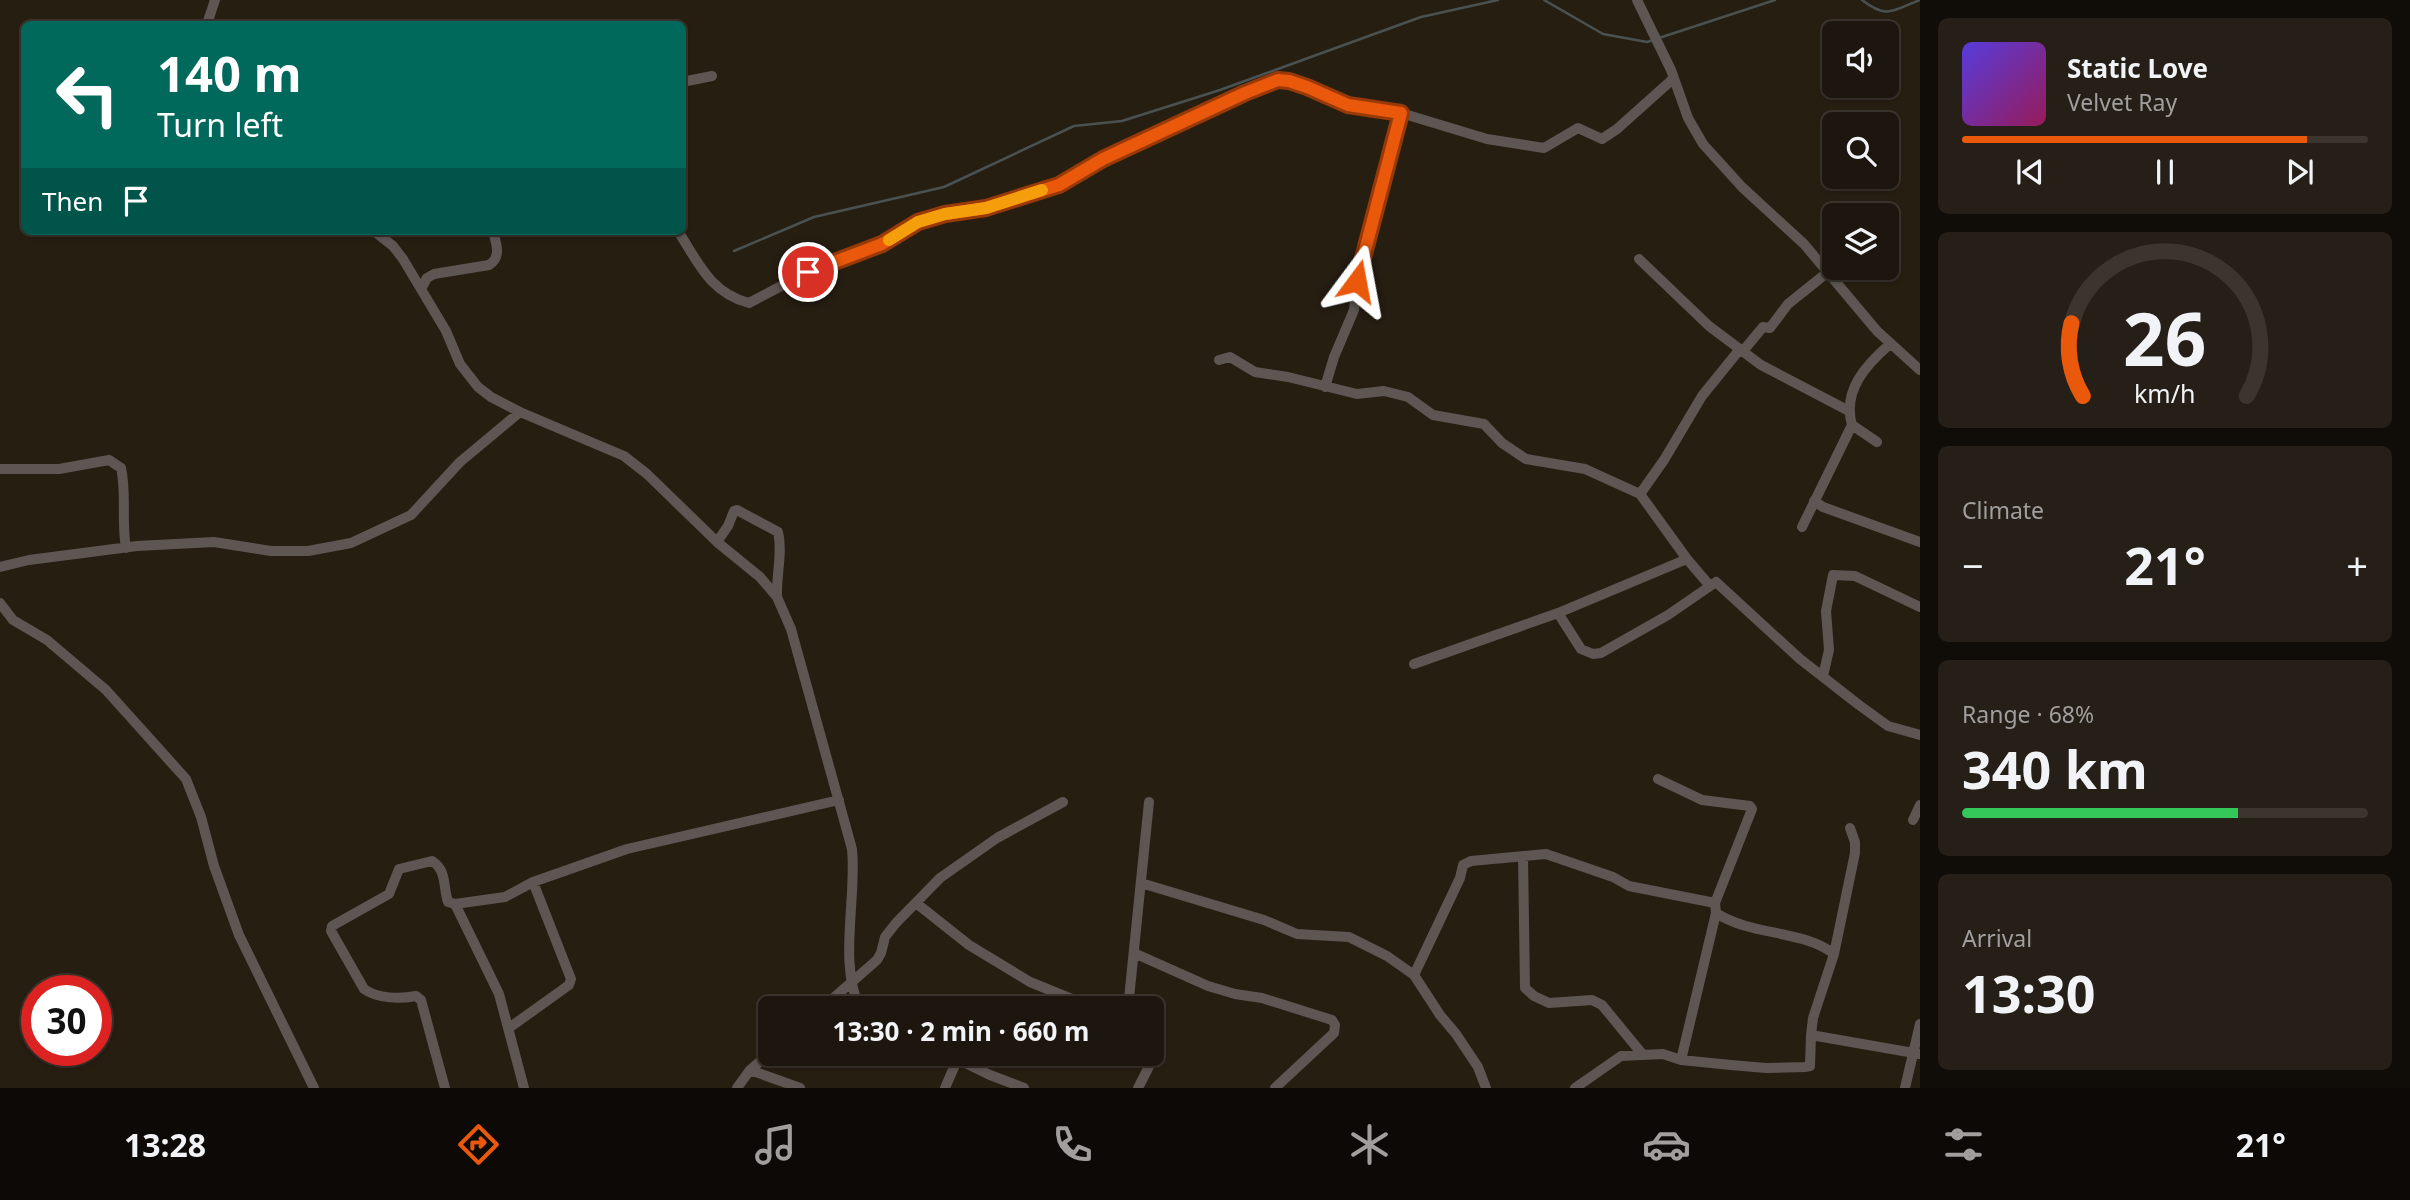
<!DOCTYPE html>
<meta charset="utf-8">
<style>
:root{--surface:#1d160e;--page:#251f17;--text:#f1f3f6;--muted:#a09f9e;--line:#3b352e;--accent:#ea580c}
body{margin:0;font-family:"Noto Sans",sans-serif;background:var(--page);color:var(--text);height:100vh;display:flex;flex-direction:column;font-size:26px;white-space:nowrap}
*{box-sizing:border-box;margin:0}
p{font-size:23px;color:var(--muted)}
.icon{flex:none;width:38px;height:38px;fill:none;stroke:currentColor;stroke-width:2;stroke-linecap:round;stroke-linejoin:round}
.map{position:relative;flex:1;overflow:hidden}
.panel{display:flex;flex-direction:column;gap:18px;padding:18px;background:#100c08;width:490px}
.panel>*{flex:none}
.banner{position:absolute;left:21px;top:21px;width:665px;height:214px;border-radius:10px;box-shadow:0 2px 5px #0004,0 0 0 2px var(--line);background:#00695c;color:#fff;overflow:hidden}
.tools{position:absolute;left:1822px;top:21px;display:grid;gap:14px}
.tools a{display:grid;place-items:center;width:77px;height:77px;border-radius:10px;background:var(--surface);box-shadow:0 2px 5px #0004,0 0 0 2px var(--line);font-size:35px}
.speed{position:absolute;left:21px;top:975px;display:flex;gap:14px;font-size:35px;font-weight:700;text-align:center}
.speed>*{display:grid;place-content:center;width:91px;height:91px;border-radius:50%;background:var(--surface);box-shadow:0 2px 5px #0004,0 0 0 2px var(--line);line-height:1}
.speed .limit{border:10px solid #d22;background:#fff;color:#111}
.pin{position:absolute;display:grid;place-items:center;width:60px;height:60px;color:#fff;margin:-30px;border:4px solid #fff;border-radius:50%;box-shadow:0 2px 7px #0007}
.me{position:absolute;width:77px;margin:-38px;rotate:13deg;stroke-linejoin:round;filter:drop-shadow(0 0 5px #0008)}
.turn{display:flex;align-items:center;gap:24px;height:147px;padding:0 21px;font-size:32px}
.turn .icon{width:91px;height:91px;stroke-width:2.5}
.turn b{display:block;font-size:49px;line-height:60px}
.then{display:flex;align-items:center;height:66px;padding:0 21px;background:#0003;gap:14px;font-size:26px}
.big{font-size:52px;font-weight:700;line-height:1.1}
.panel .card{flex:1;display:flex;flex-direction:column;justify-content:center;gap:10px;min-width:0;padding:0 24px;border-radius:10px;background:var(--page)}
.panel .dial{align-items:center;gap:0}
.dial svg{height:182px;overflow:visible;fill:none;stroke:var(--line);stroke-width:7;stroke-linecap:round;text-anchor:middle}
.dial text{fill:var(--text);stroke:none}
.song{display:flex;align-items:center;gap:21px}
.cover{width:84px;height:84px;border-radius:10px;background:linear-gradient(135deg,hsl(250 70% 55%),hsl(330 70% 35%))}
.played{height:7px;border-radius:4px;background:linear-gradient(90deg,var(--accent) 85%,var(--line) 85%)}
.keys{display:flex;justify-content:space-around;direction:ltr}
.heat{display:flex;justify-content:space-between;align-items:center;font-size:38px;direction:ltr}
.charge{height:10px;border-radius:5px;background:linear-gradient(90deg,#34c759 68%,var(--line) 0)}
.trip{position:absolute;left:758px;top:996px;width:406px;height:70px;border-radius:10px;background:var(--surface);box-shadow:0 2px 5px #0004,0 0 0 2px var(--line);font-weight:700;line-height:70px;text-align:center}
.dock{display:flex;height:112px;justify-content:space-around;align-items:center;background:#0c0906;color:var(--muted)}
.dock .icon{width:49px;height:49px}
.dock .active{color:var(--accent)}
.dock b{font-size:32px;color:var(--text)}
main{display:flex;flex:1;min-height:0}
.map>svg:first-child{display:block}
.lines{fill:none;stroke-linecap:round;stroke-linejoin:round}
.stream{stroke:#4a5251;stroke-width:2.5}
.minor{stroke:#5d5652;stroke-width:10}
.route-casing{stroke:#983908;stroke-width:18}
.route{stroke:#ea580c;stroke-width:12}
.slow{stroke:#f59e0b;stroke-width:12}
</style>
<main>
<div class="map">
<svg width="1920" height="1088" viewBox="0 0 1920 1088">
<rect width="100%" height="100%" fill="#271e12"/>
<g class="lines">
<path class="stream" d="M1544,0l59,34 44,8 6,-2
M1862,0c26,20 31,10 58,0
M1659,38l116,-38
M734,251l80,-34 130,-30 130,-61 48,-5 98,-31 201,-73 77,-17"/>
<path class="minor" d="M1637,0l34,70 17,48 15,26 39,43 62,57 73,87 43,39
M207,24l8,-24
M682,82l30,-6
M374,231l19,15 10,13 43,72 14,33 18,23 13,10 29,15 104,44 23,18 70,68 43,35 17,20 14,32 61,220c5,49 -14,115 8,159
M678,231c20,31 32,62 71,72l59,-31 74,-28 35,-22 28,-8 41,-6 73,-23 44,-26 142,-66 33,-13 11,1 18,6 41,18 53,8 86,26 57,9 34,-20 24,11 15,-10 57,-51
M1639,259l70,67 52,39 88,46
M421,289l6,-11 7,-4 55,-9c13,-8 7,-22 4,-34
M1743,351l20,-24 7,1 18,-24 40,-32
M1219,360l11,-3 25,15 33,5 69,17 27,-3 24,6 25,18 51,9 18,19 24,16 59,10 55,25 47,65 23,27
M1325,387l9,-30 20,-47 3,-29 6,-25 38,-143
M1877,442l-25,-17c-10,-35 15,-61 38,-81
M0,469h59l50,-9 12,8c6,26 0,53 5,80
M1640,494l24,-34 38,-64 38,-47
M1814,501l9,6 97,35
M1802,527l50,-102
M717,542l11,-16 6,-15 3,-1 41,22c5,20 -2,44 -1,65
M0,567l29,-7 108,-14 77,-4 57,9h37l43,-8 60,-28 49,-53 60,-50
M0,603l13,17 34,20 59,50 80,89 15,38 13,49 25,69 75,153
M1558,613l23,36 12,5 8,-1 67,-38 48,-33 84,77 59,46 29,21 32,9
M1414,664l144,-51 129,-54
M1823,676l6,-26 -3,-39 7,-36 22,1 65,31
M1658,779l44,21 48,6 2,3 -37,94
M1913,820l7,-15
M1523,856l2,132 9,8 15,7 43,-3 10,5 41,50
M1141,883l123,37 33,14 52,3 38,19 27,19 26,40 16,19 22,33 8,21
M916,903l53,42 61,37 64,26
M455,904l44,90 25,94
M1134,953l74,33 27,8 27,4 70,22 3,5 -1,8 -59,55
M1834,954l21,-101v-11l-5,-14
M1414,975l46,-97 3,-13 8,-4 75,-7 67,23 16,9 86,17 1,10c35,23 89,17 118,41l-21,64 -2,17 109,19
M822,1008l55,-48 4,-7 4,-16 11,-14 44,-45 57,-40 66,-36
M1128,1008l21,-206
M509,1028l60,-43 2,-6 -38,-97
M947,1054l43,21 34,13
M1681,1060l35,-147
M750,1070l50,18
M445,1088l-24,-88 -5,-4c-16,3 -38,3 -52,-7l-33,-58 1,-5 57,-32 10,-25 33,-8c15,9 11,26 16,41l7,2 50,-7 28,-15 94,-33 212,-49
M737,1088l13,-18 20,-17
M945,1088l13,-30
M1138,1088l20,-39 -6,-8
M1575,1088l46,-32 42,-2 18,6 50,5 35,3 39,-1 5,-1 1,-31
M1905,1088l15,-64"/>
</g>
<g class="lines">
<g class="route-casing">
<path id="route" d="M808,272l74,-28 36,-22 27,-8 41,-6 73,-23 44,-26 142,-66 33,-13 11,1 18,6 41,18 53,8 -44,168"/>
</g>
<use href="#route" class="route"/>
<path class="slow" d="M889,240l29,-18 27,-8 41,-6 56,-18"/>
</g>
</svg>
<div class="tools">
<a><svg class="icon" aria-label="sound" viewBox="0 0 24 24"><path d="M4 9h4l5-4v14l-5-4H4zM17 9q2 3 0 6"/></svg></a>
<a><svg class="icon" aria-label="search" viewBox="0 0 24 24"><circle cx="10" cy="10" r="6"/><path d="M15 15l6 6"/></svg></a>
<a><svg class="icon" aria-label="layers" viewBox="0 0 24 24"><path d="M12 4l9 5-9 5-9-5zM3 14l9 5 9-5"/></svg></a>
</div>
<div class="speed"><div class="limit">30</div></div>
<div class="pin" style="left:808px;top:272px;background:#d93025"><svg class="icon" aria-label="arrive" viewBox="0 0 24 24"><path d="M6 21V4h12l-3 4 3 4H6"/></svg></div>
<svg class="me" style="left:1357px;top:281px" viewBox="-20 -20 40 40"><path d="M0-17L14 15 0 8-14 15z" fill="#ea580c" stroke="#fff" stroke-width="4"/></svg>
<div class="trip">13:30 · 2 min · 660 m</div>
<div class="banner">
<div class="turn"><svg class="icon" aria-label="left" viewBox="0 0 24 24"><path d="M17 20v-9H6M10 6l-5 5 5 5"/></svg><div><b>140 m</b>Turn left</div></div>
<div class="then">Then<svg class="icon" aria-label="arrive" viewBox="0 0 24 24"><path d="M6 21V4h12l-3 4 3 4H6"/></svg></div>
</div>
</div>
<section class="panel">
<div class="card">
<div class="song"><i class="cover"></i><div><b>Static Love</b><p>Velvet Ray</p></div></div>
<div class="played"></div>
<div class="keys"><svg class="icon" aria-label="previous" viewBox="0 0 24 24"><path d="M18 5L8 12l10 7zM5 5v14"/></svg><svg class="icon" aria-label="pause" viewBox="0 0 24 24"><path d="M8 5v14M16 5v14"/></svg><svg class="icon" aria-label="next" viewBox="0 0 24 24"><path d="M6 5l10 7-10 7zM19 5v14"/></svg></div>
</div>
<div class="card dial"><svg viewBox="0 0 100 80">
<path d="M14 69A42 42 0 1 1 86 69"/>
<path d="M14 69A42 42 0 0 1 9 37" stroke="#ea580c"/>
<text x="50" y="56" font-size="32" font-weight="700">26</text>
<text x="50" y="72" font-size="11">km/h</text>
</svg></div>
<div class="card"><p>Climate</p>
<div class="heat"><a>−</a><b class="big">21°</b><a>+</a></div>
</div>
<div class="card"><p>Range · 68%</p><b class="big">340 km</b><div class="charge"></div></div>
<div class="card"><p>Arrival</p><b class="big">13:30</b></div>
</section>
</main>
<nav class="dock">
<b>13:28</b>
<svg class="icon active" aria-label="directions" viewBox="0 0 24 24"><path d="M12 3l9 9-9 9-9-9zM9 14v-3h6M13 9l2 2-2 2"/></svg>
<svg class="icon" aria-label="music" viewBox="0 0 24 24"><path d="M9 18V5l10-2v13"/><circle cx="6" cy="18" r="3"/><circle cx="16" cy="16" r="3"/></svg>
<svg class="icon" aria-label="phone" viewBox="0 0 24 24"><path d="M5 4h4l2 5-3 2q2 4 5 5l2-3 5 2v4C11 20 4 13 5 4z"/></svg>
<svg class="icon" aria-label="climate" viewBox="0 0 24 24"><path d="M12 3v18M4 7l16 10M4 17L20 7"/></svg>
<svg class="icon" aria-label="car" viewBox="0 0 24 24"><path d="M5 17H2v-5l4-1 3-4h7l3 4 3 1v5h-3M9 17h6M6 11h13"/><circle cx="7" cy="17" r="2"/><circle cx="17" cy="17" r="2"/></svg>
<svg class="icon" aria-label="filters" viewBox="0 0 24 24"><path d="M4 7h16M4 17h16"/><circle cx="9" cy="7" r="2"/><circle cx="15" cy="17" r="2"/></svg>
<b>21°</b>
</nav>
